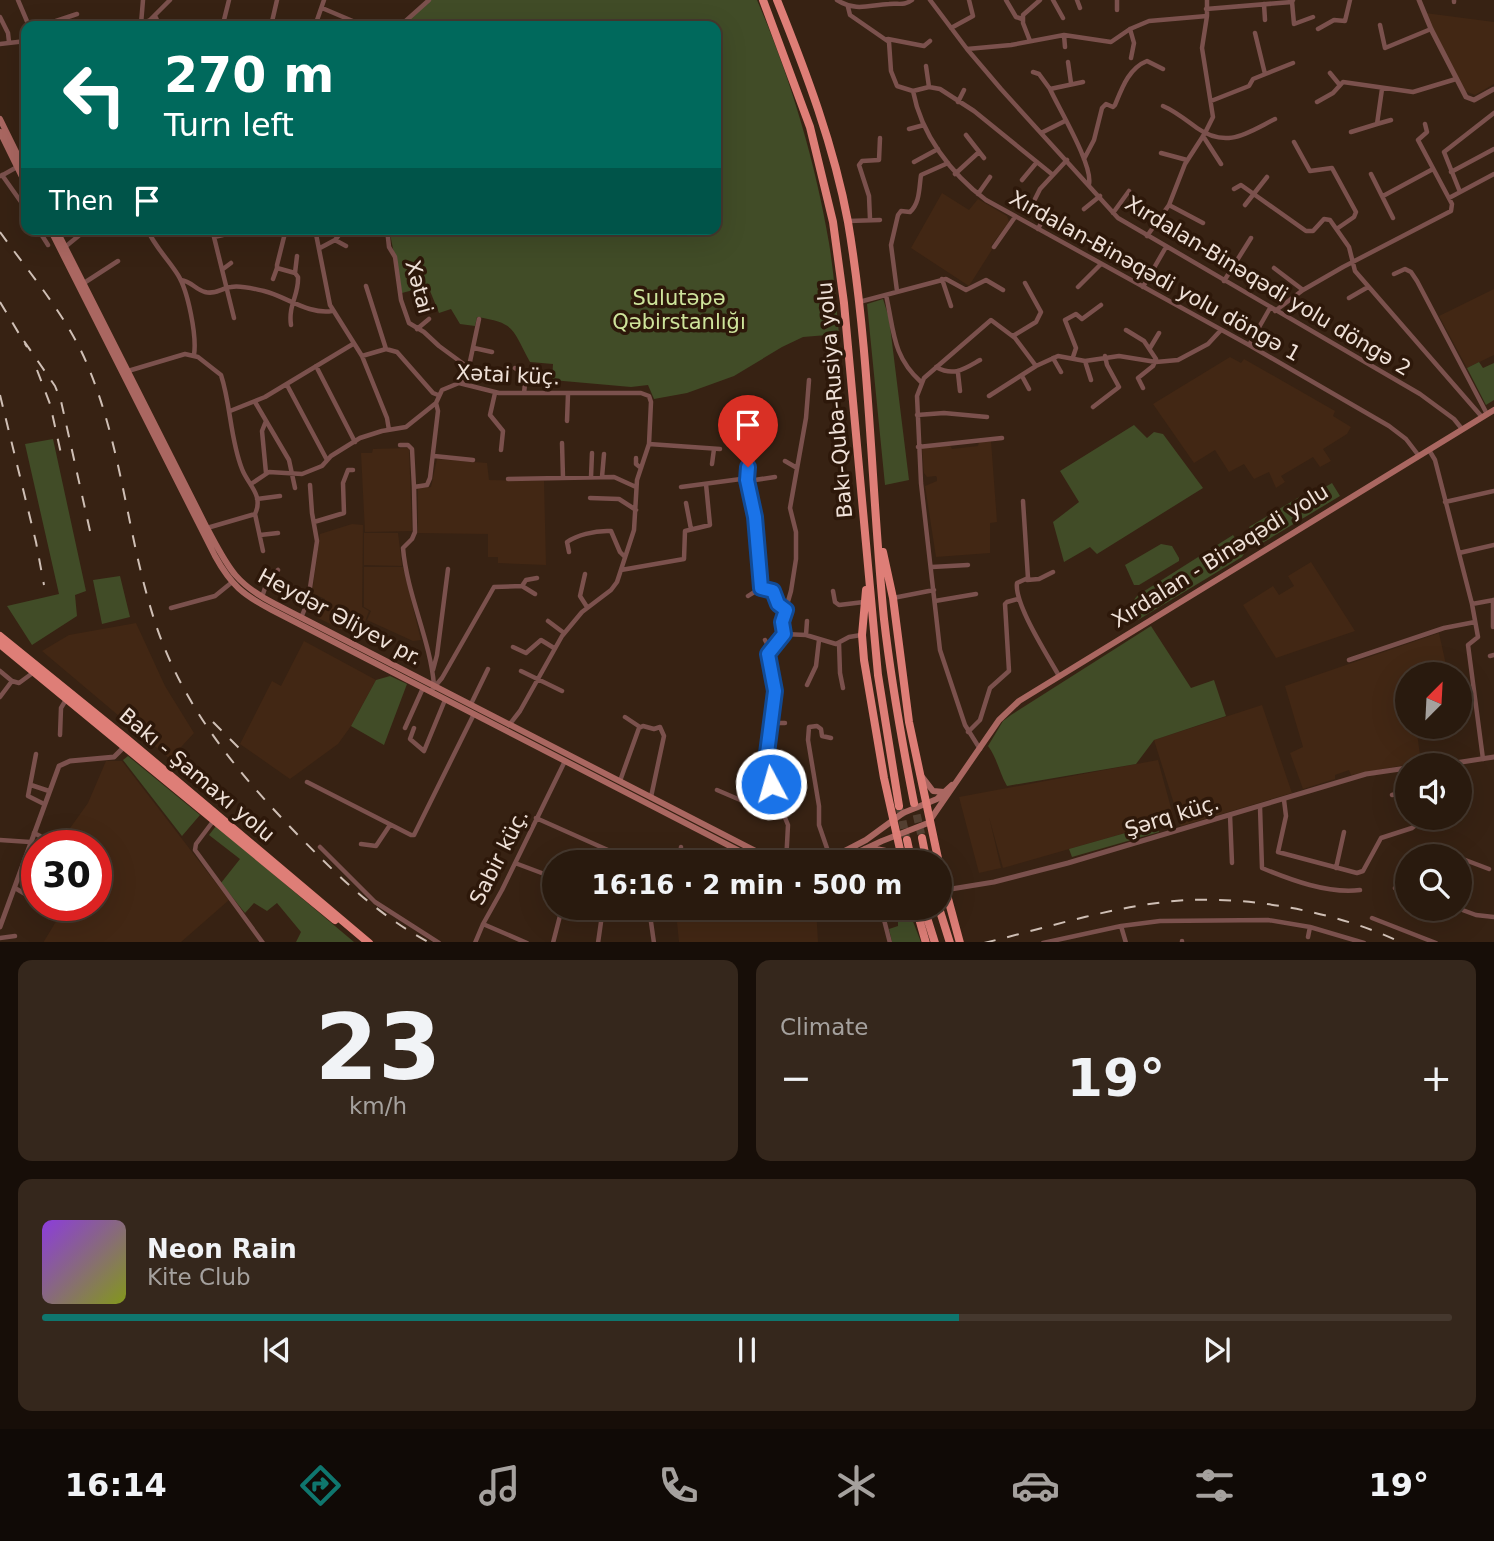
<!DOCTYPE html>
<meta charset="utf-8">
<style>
:root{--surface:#291a0e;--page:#35271c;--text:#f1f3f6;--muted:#a5a19e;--line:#45382e;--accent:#0f766e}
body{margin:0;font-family:"DejaVu Sans",sans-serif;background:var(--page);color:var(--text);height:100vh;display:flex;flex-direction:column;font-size:26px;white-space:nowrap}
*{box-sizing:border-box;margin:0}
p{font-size:23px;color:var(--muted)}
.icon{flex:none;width:38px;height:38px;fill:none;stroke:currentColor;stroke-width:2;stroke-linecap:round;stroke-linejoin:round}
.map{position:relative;height:942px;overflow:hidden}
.sheet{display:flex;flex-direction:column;gap:18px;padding:18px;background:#170e08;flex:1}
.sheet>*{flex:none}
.banner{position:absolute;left:21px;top:21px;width:700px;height:214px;border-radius:14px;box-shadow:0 7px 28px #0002,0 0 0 2px var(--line);background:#00695c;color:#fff;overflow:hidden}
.needle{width:46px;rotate:24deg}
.buttons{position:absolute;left:1395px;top:662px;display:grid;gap:14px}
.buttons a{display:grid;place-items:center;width:77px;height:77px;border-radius:50%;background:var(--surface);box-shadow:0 7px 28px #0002,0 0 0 2px var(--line);font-size:35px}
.speed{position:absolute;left:21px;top:830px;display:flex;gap:14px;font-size:35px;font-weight:700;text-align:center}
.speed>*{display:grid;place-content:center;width:91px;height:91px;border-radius:50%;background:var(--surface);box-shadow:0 7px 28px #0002,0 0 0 2px var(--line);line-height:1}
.speed .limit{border:10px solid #d22;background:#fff;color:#111}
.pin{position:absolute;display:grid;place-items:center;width:60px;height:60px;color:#fff;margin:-72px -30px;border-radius:50% 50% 50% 0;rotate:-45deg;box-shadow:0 0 7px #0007}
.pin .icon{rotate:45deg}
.me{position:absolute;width:77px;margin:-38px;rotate:354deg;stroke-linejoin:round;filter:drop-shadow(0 0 5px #0008)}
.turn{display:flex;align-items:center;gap:24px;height:147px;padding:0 28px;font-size:32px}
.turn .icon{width:91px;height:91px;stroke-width:2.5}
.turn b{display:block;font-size:49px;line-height:60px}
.then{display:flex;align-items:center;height:66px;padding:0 28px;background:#0003;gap:14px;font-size:26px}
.big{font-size:52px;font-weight:800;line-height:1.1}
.sheet .card{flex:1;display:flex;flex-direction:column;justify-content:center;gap:10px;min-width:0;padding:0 24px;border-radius:14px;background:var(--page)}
.sheet .dial{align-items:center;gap:0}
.dial b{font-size:91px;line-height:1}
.song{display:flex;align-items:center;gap:21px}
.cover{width:84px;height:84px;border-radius:10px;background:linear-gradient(135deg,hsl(270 70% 55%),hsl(70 70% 35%))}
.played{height:7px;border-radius:4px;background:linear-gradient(90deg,var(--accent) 65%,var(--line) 65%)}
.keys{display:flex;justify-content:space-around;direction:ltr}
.heat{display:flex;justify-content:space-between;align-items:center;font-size:38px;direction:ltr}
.sheet .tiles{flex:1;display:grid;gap:18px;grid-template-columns:1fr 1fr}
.card:last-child{grid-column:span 2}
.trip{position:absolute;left:542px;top:850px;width:410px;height:70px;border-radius:35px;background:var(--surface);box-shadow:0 7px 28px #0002,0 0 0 2px var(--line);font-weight:800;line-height:70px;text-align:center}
.dock{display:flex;height:112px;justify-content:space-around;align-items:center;background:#100a06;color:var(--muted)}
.dock .icon{width:49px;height:49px}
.dock .current{color:var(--accent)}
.dock b{font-size:32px;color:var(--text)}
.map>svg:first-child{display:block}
.built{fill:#422714}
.green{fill:#414c27}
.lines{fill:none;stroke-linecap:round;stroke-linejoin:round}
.trunk-tunnel{stroke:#533f31;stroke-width:8;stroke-dasharray:8 4;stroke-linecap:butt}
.minor{stroke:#7b514d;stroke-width:4.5}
.tertiary{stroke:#7b514d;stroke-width:5}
.secondary{stroke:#aa6761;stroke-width:6}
.trunk{stroke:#de7e77;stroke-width:8}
.rail{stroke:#cfbfb5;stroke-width:2;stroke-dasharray:12 12;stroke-linecap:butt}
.route-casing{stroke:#114b97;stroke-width:18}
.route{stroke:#1a73e8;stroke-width:12}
.labels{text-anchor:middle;stroke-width:7;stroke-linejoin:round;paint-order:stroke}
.street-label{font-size:21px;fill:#efe1d8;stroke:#2d180a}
.park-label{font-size:21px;fill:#cee49b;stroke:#2d180a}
</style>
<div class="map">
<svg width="1494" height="943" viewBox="0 0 1494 943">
<rect width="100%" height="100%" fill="#372213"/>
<path class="built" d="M1425,13l69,9v62l-19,11 -10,-4z
M942,193l27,17 9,-11 29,17 2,6 -18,24 2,2 -24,38 -58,-38z
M1494,289v66l-27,13 -28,-52z
M1230,357l11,6 3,-4 91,52 -2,5 18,11 -4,7 -24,15 8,12 -11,6 -7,-10 -32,19 4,6 -9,6 -7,-16 -15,7 -10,-15 -15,8 -14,-22 -21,13 -41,-59z
M991,441l6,81 -7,1v30l-54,4 -11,-71 12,-5v-3l-1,-2 -9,1 -3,-4 -2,-25 28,-3 2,4 26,-3 1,-4z
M409,448l3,83 -47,1 -4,-79h11l1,-4z
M437,459l50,4 2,17 55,1 2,84 -48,-2v-6h-10v-23l-70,-1v-45l13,-1z
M352,524l11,1 -1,82 7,4 -10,27 -41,-20 7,-19 -13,-6 8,-59z
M364,533h34l4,33 -38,-1z
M1311,562l44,69 -79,27 -33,-53 30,-19 6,9 15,-9 -6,-10z
M364,567h39l18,73 -8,1 -46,-21 4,-9 -7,-4z
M136,623l29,63 29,47 -24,26 -128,-108 27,-16z
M1439,633l9,41h-41v52h9l5,36 -70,13 -2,-5 -14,5v4l-32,10 -13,-36 13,-6 -18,-61z
M304,641l72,39 -25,46 -13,18 -48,35 -50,-35 32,-63 9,5z
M1262,705l30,88 -111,33 -27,-86z
M1158,760l16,59 -171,49 -14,-51 12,51 -22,5 -20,-76z
M106,761h16l107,139 -48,42 -138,1 23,-38h30v-60h-38l30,-42z
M719,908h97l2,34h-139l-2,-20 40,-10z"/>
<path class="green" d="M431,0h326c33,77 58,160 72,243 5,30 7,60 10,91l-36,3 -21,10 -48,29 -47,17 -33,6 -6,-14 -17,2 -79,-7 1,-16 -23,-2c-18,-33 -14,-39 -53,-45l-2,9 -15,-2 -9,-15 -12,4 -11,-27 -26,7 -13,-64h327v-203h-314z
M883,299l6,19 20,162 -24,5 -18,-181z
M1479,362l4,6 11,-5v37l-8,5 -19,-37z
M1134,425l13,13 7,-6 9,2 40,54 -106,66 -7,-7 -26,15 -11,-40 26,-20 -19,-31z
M53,439l33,152 -11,4 2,21 -45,29 -25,-39 52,-12 -34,-150z
M1332,483l8,13 -81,49 -10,-18 52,-31 2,4z
M1233,535l12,17 -3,5 -104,63c-6,-10 -9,-16 0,-25z
M1161,544l11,2 7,12v3l-40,24h-5l-9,-20z
M120,576l10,41 -28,7 -9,-44z
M1151,626l40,62 23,-8 12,36 -72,24 -18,24 -129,22c-8,-14 -10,-28 -19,-40l15,-25 8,-6z
M390,676l17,8 -23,61 -33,-19 25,-46z
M128,756l72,59 -18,21 -59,-76z
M1157,824l2,8 -87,25 -3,-8z
M216,826l138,116h-58l5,-10 -24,-29 -10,8 -13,-8 -9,10 -24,-30 19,-24 -31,-24z
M912,919l9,23h-29l-3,-13 9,-3v-4z"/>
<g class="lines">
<path class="trunk-tunnel" d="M914,803l8,35
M900,809l6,28"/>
<path class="minor" d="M18,0l11,26
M837,0c19,12 32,5 52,4 10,-1 15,2 23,-4
M930,0l37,49 34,40 117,129 302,176 34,25 8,10
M1006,0l10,17 6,2
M1053,0l10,18
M1077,0l3,8
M1292,2l2,22 19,-7
M1454,2v-2
M1264,4l1,16
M848,7l2,8 39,27 2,29 6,15 16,5 16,-4 11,2 34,22 79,64
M322,8l33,14
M1206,9l86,-7 1,-2
M1117,10v-10
M155,16l5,10
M0,17l8,16 1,9
M224,20l5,-20
M142,24l8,-4 20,-20
M1380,25l5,23 46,-19
M41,26l36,-12
M116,26l25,-2 2,-24
M271,26l6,-26
M315,26l9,-26
M400,26l29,-26
M951,28l22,-12 -4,-16
M1130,29l4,14 -3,15
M1318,29l16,-9 11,1 5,-21
M1255,33l10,41
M1064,35l1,12
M888,39l36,7 6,-5
M1030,41l-7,-18v-8l17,-15
M0,44l26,-3
M967,49l44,-4 53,-10 47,7 19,-13 19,-8 58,-5
M1068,62l3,21
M926,66l3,21
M1033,72l6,2 11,15
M1330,73l9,11
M1083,82l-33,7c9,20 43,76 39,95
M913,91c8,43 38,83 73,109l263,145 140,81 17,13 13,17
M1211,101l38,-15 4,-7 40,-16
M958,102l6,-12
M1317,102l16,-9 10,-11 70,10 43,-13
M1163,106c12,5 23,14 34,22 30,21 50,5 78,-9
M1377,124l14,-4
M909,129l15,-4
M1351,132l26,-8 5,-35
M1041,133l24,-12
M966,135l18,23
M1203,136l18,28
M1294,142l16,29 22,-3 24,44 -2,5 -16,11
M1161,153l26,7
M1084,159l10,-19 8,-32 4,-4 7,3 2,-2c7,-17 14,-37 32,-44l16,8
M914,162l24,-13
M1451,172l43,-23
M955,174l24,-22
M1371,174l22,44
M2,175l24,34
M1,176l16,-9
M1022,180l15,-18
M1234,189l7,-4 65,46h7l11,-12 6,1 19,27 6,24 127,146
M1460,192l-16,-40 50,-39
M978,194l12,-17
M1383,196l50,-27
M1449,198l45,-24
M1035,199l5,-10 27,-29
M1169,205l34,18
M1245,205l22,-28
M1084,209l16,-13
M1113,213l16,-22
M870,219l-1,-23 -10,-31 3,-4 17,-1 1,-22
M848,221l32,-1
M38,229l10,16
M147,229c8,18 21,30 31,46 10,16 19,61 16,80
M212,229l22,89
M286,229l-9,36v3l18,5 3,4c1,18 -10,28 -7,48
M315,229l15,76 32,51 25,62 2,12
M387,229l2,18 6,10 6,43 8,23 15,9 15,14 30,22
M1038,229l11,-21
M1147,236l22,-31 16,-41 20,-31 8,-16 -11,-69 5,-32v-16
M214,237l9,-2
M335,240l11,6
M65,247l22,-18
M994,247l21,-30
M320,248l15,-8 9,-11
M1274,268l29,22
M223,269l8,-6
M295,273l2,-17
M1394,274l11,-5 6,3 6,9 70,133
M273,279l4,-11
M942,279l9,27
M181,280c10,1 15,10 24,12 10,3 17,-4 26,-5 10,-2 23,2 33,4 21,5 45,24 68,20
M1224,281l27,-43
M84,283l34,-22
M366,286l20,63
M1078,287l23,-23
M1143,287l23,-40
M897,291l-6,-46 7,-30 3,-4 9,1c10,-9 9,-24 11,-37l27,-12
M886,295c8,35 6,61 35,87
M1349,298l19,-11
M859,302l87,-23 20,11 20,-10 17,10
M1275,311l28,-21 40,-23 108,-56 1,-7 -34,-64 9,-8 -2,-8
M417,329l12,-10
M1126,330l18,11 12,18 -3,7 -15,12 5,10
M1013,336l23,-14 5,-10 -16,-29
M1249,345l21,-37
M474,348l18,4
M1150,348l9,-15
M362,356l24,-7 11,3 36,41 5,2
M1073,357l3,-9 -11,-28 11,-6 6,5 19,-14
M1053,358l8,14
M1085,361l6,19
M316,366l39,76
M936,367c18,10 28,2 44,-7
M515,368l11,7 -2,18
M128,371l57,-17 13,3 23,18c10,30 9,64 21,94 6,16 22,26 13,45l-48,14
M958,373l2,18
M1022,376l7,13
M463,384l5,-13 11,-52
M287,385l40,75
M495,393l-5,22 13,16 -2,19
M989,396l47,-30 22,-10 27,5 34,-5 37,6 22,-2 30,-16 13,-14
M255,402l34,58 6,28
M1093,407l26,-20 -12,-22 -2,-9
M230,411l35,-14 88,-53
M917,415l27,-2 43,4
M567,421l1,-27
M562,443l1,35
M649,444l71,5
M400,445h8l4,4 2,38
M918,447l84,-9
M1429,450l6,10 37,144 6,33 -10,8 15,114
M434,456l39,4
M636,458v6l5,4
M785,461l12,7
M712,464l2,-15
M266,473l-4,-42 4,-10
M591,477l1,-24
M602,477l2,-23
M508,479l106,-2 22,10
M746,479l2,-13
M748,481l27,-4
M251,484l18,-12 33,2 20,-8 9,-10 29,-18 22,-7 24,-4 30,-24 6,-13 17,-7 40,10h142l8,3 2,6 -2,42 -12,36 -3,50 -17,52 -6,8 -29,22 -20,24 -42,75 -11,14
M681,487l60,-8 7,2 7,36 6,71
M590,498l29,1 17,11
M257,499l23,-3
M1023,501l5,77 -11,5c-3,21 31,73 42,93
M1445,502l49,-11
M686,503l5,26
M255,514l8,37
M314,522l30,-9 -1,-30 5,-13h5
M260,535l18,-2
M569,552l-2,-10c10,-7 27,-11 40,-11h4l9,21 5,5
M1459,553l35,-8
M932,567l36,-2
M621,570l63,-11 1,-28 25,-6 -4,-41
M585,574l-5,22 7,11
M1027,580l12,-1 14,-7
M833,591l2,11 4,3 25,-3
M535,594l-13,-8 4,-6 11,-2
M748,596c31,-21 21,5 38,14
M262,597l6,-18 10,-9
M893,598l41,-8
M935,601l41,-7
M1472,604l22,-4
M171,608l44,-12 16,-13
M301,618l7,-17 9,-60 -5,-28 -2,-28
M548,621l16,12
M1493,627v-27
M784,634l-2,-12 9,-31 5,-32v-27l-6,-24 16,-90 3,-38
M806,635l1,-14
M765,640l5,9
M839,643l1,30 3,15
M513,647l13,6 15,-13 13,8
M1490,656l4,-1
M1349,660l95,-32 31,-6
M433,670l4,-15 11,-86
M0,671l12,10 7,2 15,-11
M521,671l41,20
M434,685c-4,-46 -27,-90 -31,-137l9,-9 3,-7 -1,-45 13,-2 3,-7 8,-67 -2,-8
M807,685l9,-19 3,-26
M431,691l11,-13 52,-91 28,-1
M0,697l12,-16
M471,704l17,-35
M625,717l15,10
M771,723h14
M405,728l18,-40
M414,728l-4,11 14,12 21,-51
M968,732l12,-12 10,-32 19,-17 -4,-67 2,-2 11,-3
M60,735l1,-27 6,-10
M980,749l-15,-24 -25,-75 -19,-167 -4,-87 7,-18 67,-58 24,18 21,28
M36,754l-8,42 16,8
M757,767l8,2
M620,781l19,-53 4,-2 11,3 6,-2 4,9 -13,61
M307,782l104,53h3l60,-121
M31,785l18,6
M717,790l28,12 9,-18 20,6
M1392,795l15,-4
M1284,800l2,16 -8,36 79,21 6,-2 18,-33 31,-10 14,-11
M1260,807l2,61c29,12 66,26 98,22
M1230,815l2,48
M536,818l101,45
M214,820l-18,24 -1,6 68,93
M34,833l6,3 -1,9
M0,840l30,2
M361,844l15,2 14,-21
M1428,846l26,10
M320,847l55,55 64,41
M865,848l5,15
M830,857l-11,-32v-19l-11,-66 1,-13 8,-1 4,3 1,7 9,2
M1460,858l29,11
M515,863l40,15
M609,863l4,-10
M679,863l2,-16
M730,863l5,-14
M786,863l2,-38 -23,-56 10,-78 -7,-37 16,-20 22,1 30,9 13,-7 12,-2
M1336,868l8,-36
M20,873h9
M15,888l22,13
M1395,888l12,4
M43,905l17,10
M649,908l5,35
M881,908l9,35
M1457,908l19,7 18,2
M1372,918l64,25
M1121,926l5,17
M1308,937l2,-10
M0,938l15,-2
M475,943l8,-19
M527,943l-44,-19 19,-34 63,-129
M553,943l9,-35
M598,943l5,-35
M1043,943l78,-17 39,-5 108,-1 42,7 54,16
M1182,943v-2"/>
<path class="tertiary" d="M1419,0l12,29 35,68 8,3 20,-11
M1442,765l52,-8
M945,890l49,-8 74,-19 298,-89 41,-6
M0,927l59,-161 11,-5 44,-4 11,-11"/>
<path class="secondary" d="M0,119l26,53
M0,132l26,53
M50,229l165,327c16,29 28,39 57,54l491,253
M56,229l151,299c21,39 27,55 68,76l504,259
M923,778l10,13 11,1
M871,848l15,3 10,12
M814,863l27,-10 25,-13 37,-27 34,-14 15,-14
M835,863l47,-22 46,-18 71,-103 20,-19 475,-291"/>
<path class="trunk" d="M763,0l47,127 23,95 11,81 34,372 21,131
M777,0c29,72 57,146 71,222 22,130 23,266 36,397 7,62 18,123 30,184
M883,552l10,46 16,124 30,141
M866,590l-4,45 2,25 20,118 19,85
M0,636l127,103 242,204
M0,644l335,276
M922,838l5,25
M907,840l5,23
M940,869l20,74
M916,908l10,35
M924,908l11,35
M939,908l11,35"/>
<path class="rail" d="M0,232c30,42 67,84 87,132 35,82 40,171 67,255 27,85 81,151 142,214 42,43 80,81 134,110
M0,302l27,45
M24,341l31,45 6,15 31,139
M37,370l13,34 12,54
M0,395l36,147 8,43
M213,722l32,32
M984,943c66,-16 135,-39 204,-43 68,-3 153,13 214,43"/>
</g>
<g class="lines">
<g class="route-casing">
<path id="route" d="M748,467l-1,13 8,37 6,71 12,3 5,13 8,6 -4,12 2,12 -16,20 7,37 -10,78 6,15"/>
</g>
<use href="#route" class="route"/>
</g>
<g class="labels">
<g class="street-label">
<text transform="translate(1155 276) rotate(29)" y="7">Xırdalan-Binəqədi yolu döngə 1</text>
<text transform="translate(1268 286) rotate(31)" y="7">Xırdalan-Binəqədi yolu döngə 2</text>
<text transform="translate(419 287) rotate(75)" y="7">Xətai</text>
<text transform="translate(508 375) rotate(3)" y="7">Xətai küç.</text>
<text transform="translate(835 400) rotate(-95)" y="7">Bakı-Quba-Rusiya yolu</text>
<text transform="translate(1220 556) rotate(-32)" y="7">Xırdalan - Binəqədi yolu</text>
<text transform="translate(340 617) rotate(28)" y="7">Heydər Əliyev pr.</text>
<text transform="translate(197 775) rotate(40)" y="7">Bakı - Şamaxı yolu</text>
<text transform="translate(1172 816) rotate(-17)" y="7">Şərq küç.</text>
<text transform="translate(499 857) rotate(-63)" y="7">Sabir küç.</text>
</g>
<g class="park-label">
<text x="679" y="305">Sulutəpə<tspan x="679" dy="24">Qəbirstanlığı</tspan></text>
</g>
</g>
</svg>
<div class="buttons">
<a><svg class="needle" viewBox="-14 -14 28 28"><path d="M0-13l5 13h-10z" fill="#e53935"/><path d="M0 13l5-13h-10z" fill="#a5a19e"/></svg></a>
<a><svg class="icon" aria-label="sound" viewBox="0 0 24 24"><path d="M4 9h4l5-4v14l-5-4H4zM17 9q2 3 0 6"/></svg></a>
<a><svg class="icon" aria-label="search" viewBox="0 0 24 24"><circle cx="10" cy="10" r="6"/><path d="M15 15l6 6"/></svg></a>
</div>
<div class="speed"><div class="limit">30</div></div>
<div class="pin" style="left:748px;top:467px;background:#d93025"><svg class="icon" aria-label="arrive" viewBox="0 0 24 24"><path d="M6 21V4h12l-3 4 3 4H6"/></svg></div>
<svg class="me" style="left:771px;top:784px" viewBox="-20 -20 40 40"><circle r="17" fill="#1a73e8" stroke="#fff" stroke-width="3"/><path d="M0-11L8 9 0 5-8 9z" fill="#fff"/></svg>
<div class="trip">16:16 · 2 min · 500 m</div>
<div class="banner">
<div class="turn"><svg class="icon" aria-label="left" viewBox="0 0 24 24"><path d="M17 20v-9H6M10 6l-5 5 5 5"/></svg><div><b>270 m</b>Turn left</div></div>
<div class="then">Then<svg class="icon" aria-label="arrive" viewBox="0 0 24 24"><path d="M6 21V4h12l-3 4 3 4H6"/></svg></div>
</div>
</div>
<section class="sheet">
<div class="tiles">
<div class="card dial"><b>23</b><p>km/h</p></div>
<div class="card"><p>Climate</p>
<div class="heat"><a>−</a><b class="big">19°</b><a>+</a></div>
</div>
<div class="card">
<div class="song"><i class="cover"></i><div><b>Neon Rain</b><p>Kite Club</p></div></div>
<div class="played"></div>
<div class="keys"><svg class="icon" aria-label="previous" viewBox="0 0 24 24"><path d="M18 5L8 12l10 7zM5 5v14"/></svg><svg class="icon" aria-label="pause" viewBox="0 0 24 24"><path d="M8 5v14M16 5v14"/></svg><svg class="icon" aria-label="next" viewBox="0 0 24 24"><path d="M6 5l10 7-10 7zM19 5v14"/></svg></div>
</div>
</div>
</section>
<nav class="dock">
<b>16:14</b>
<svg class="icon current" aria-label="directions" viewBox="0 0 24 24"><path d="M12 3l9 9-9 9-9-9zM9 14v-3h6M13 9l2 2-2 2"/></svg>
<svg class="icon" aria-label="music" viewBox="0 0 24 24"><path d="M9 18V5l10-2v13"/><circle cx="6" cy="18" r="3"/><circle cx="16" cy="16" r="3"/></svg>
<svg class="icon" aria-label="phone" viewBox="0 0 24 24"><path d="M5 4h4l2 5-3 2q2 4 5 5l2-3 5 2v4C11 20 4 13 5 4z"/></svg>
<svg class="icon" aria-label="climate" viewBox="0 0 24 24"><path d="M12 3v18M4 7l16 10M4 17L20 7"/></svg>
<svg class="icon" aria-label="car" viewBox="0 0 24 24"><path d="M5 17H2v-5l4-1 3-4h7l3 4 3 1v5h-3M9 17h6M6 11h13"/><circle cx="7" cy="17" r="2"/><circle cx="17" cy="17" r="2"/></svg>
<svg class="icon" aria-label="filters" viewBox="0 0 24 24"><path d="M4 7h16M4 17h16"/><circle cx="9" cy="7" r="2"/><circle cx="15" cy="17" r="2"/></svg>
<b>19°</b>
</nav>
